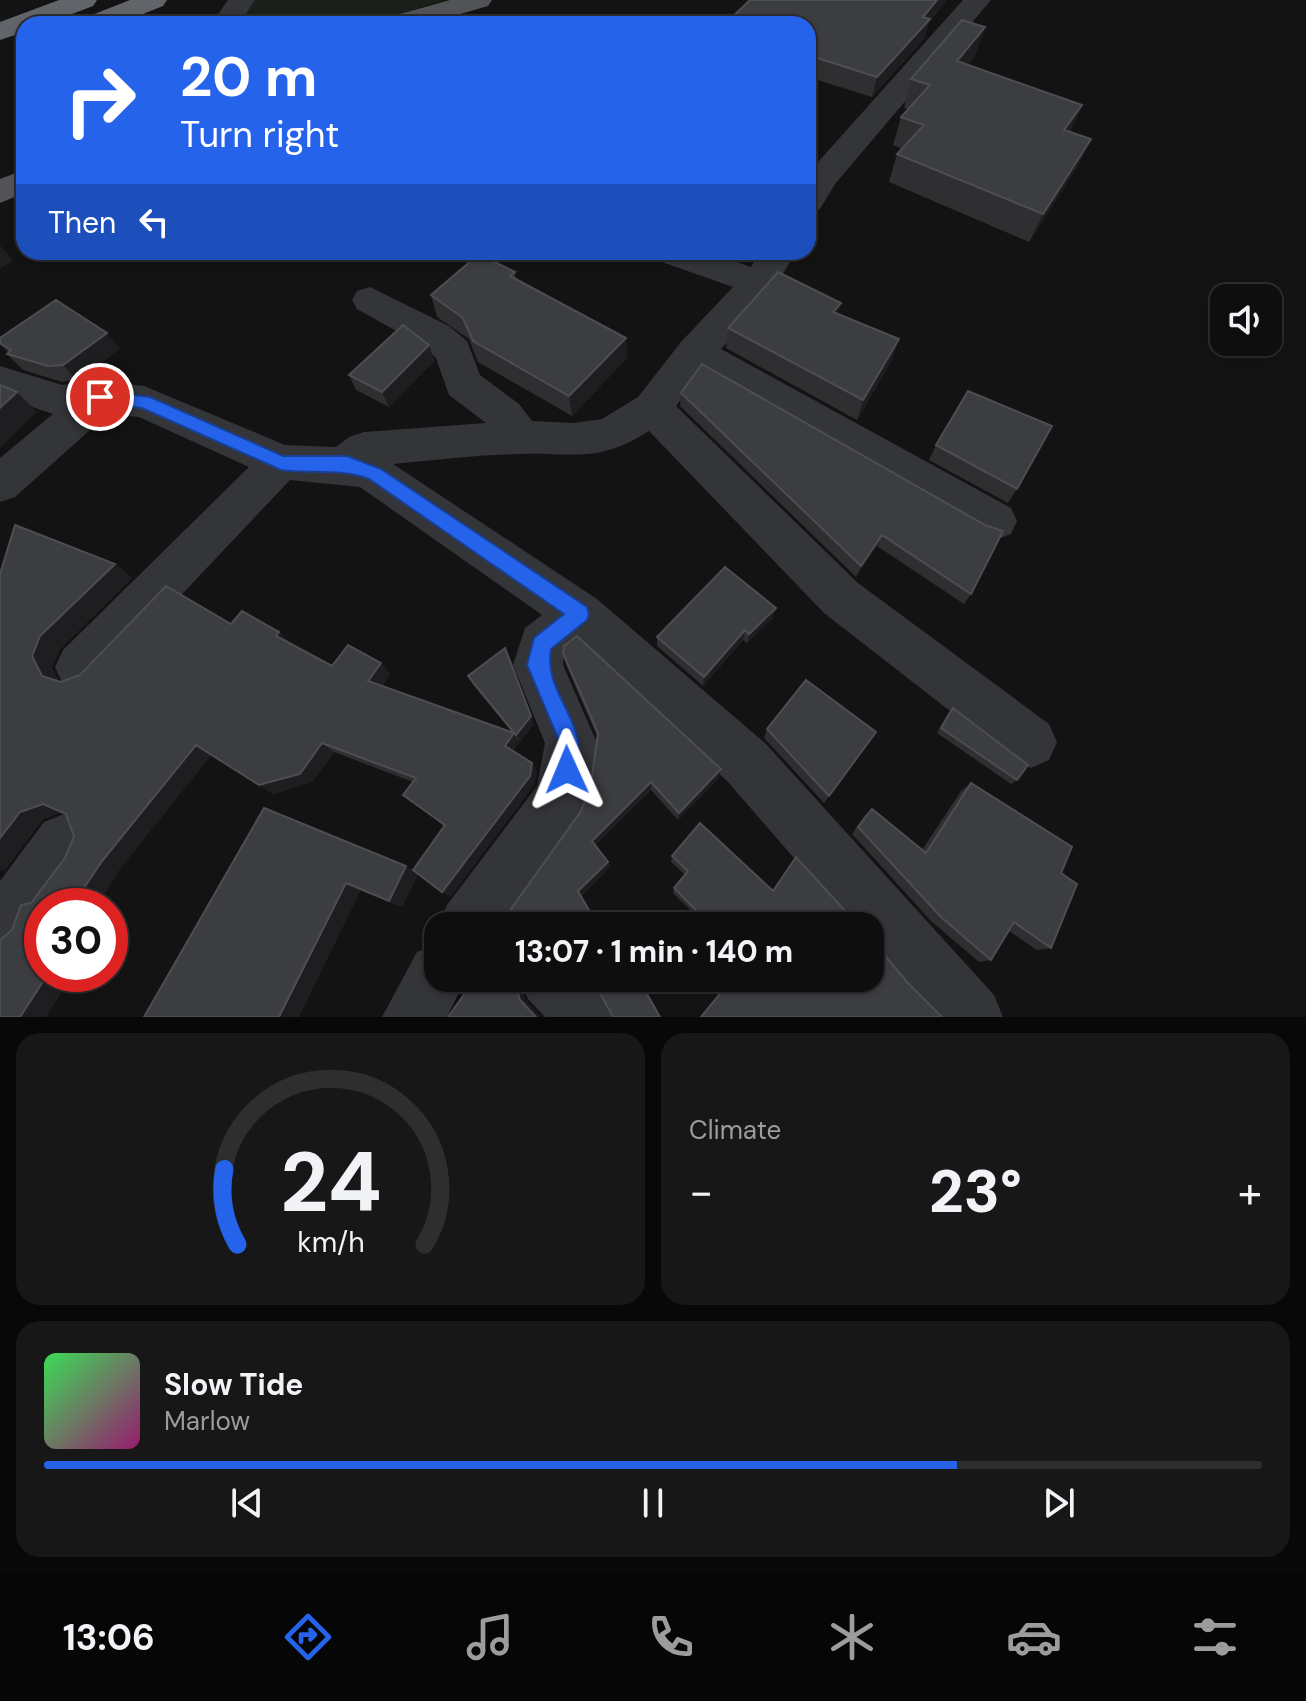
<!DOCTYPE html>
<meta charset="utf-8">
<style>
:root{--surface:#0e0e0f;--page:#171718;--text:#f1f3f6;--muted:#9b9c9e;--line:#2e2e2f;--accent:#2563eb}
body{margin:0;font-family:"DM Sans",sans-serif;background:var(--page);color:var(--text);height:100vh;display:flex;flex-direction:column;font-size:30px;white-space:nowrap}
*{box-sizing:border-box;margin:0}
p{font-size:26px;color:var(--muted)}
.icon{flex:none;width:44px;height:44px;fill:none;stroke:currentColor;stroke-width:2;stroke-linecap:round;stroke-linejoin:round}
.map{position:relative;height:1017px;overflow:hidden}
.panel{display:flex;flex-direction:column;gap:16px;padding:16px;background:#080808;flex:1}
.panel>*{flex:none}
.top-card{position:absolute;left:16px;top:16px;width:800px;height:244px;border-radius:24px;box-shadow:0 2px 6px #0004,0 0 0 2px var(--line);background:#2563eb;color:#fff;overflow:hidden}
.fabs{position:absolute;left:1210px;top:284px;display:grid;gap:16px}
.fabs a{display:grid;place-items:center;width:72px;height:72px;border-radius:16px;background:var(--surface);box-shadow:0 2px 6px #0004,0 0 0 2px var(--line);font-size:40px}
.speed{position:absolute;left:24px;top:888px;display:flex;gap:16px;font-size:40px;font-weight:700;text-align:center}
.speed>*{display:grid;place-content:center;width:104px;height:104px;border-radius:50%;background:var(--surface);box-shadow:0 2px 6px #0004,0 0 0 2px var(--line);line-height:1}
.speed .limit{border:12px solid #d22;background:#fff;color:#111}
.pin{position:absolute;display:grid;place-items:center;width:68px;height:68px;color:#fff;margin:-34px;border:4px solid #fff;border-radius:50%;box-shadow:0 2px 8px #0007}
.me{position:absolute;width:88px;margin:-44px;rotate:359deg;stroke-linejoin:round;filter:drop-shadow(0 0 6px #0008)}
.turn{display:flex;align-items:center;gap:28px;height:168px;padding:0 32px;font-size:36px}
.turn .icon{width:104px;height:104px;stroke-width:2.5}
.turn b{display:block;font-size:56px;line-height:68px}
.then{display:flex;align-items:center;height:76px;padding:0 32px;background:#0003;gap:16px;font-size:30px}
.big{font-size:60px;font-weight:800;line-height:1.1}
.panel .card{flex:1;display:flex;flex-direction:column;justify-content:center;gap:12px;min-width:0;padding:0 28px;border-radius:24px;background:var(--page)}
.panel .dial{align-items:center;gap:0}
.dial svg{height:208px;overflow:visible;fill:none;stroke:var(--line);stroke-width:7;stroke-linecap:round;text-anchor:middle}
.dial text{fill:var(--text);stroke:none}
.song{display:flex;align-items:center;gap:24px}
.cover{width:96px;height:96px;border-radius:12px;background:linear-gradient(135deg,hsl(130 70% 55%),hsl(320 70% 35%))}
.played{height:8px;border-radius:4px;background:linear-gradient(90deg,var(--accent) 75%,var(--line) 75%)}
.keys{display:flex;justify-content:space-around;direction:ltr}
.heat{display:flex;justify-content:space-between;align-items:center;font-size:44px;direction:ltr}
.panel .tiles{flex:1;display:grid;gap:16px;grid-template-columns:1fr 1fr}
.card:last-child{grid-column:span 2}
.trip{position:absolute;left:424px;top:912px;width:460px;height:80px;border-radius:24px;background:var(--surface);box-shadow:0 2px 6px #0004,0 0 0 2px var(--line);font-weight:800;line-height:80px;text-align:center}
.dock{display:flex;height:128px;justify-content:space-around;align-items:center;background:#060606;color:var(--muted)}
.dock .icon{width:56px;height:56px}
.dock .current{color:var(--accent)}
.dock b{font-size:36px;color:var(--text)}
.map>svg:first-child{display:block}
.green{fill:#1a1f1a}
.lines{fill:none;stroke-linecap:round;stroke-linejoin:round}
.minor{fill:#343539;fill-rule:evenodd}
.major{fill:#515357;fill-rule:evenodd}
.highway{fill:#616469;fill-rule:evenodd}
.wall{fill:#2f2f32}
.shaded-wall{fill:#1e1e20}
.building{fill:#3c3d40;stroke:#4c4e52;stroke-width:2}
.route{fill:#2563eb;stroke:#184099;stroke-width:2}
</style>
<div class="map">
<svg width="1306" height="1017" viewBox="0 0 1306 1017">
<rect width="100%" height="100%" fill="#131314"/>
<path class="green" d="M253,0h191l-74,24h-136z"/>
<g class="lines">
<path class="minor" d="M228,0h27l-16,24h-28z
M963,0h28l-156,184 -15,25 -12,3 2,-41z
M653,252h55l43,15 9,-15h36l-24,40 -51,57 290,159 6,13 -6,13 -16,6 -16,-6 -279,-161 -24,33 182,177 191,141 8,18 -8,18 -18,8 -18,-8 -189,-147 -175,-182c-51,33 -76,21 -131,23 -42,1 -83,6 -125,10l204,135 169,145 228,251 9,22h-71l-62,-71v-20h-17l-125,-144 -149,-138 -15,12 -1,9 34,78 -8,54 -8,19 -78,110h-64l8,-21 90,-119 8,-43 -32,-78 12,-37 17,-13 -182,-128 -70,-7 -193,204 -17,6 -17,-6 -8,-17 8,-17 186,-183 -110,-50 -31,-3 -93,83 -15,5v-44l53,-44 -53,-18v-30l62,19 38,-4 44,5 141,59 51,2 13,-10 15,-5 122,-9 -37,-28 -13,-37 -13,-12 -66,-37 -5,-9 5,-9 13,-4 79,39 18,15 13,34 39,29 13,17 41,2 29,-4 36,-22 43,-55 52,-55 -74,-26z
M64,814l20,8 8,20 -8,20 -32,44h-10c0,26 -20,43 -42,52v-77l44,-59z
M438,943v35h28l-19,39h-65l35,-65z
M519,978h73l20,39h-67l-17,-18z"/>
<path class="major" d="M450,0h42l-4,6 -62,18h-44l4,-6z
M24,170v23l-24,10v-24z"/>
<path class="highway" d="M59,0h38l-4,6 -47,18h-22v8l-24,8v-18z
M130,0h37l-4,6 -45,18h-38l4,-6z"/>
</g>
<path class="wall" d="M750,0h197l-19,24 -4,15 -52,58 -64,-20v-53z
M985,27l-10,29 -7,9 114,40 -12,26 21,8 -14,28 -48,75 -140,-60 8,-28 5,-5 -9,-4 8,-28 7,-8 -4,-1 7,-29z
M515,272l1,8 110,58 1,20 -55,58 -94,-54 -9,-23 -32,-22 -6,-22z
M841,303l-3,11 54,46 -35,60 -131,-72 2,-20z
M0,338l120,11 -43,31 -15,2 -39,-12 -16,-16 2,-1 -9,-9z
M429,345l5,16 -45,46 -33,-17 -7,-15z
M681,393l290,201 -7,10 -87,-58 -21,31 -176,-171z
M936,445l81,44 -9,14 -79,-43z
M15,525l100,39 17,14 -72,71 -8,19 7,13 2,1 170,-58 48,8 11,11 42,23 49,-3 9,11 -8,12 130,46 -39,-47 -5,-9 66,48 -14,18 -3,-3 2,4 -6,8 19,12 5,9 -3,13 -84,112 -32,-23 -16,33 -41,-17 -97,-82 149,62 31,-44 -41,-31 10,-13 -79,-30 -22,30 -39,12 -62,-39 -89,111 -110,64 53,-72 9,-21 -8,-23 -4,-2 -19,7 -39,52z
M773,618l-26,25 -4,-3 -40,46 -46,-40v-9z
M563,653l156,125 -41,42 -27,-30 -56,55 13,17 2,5 -29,29 -78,30 78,-115 9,-21 7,-54 -31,-71z
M953,708l64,72 -6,4 -74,-51 11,-20z
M767,729l109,3 -52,71 -60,-65z
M971,783l90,90 -10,75 -14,2 -28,-19 -18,29 -12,2 -48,-41 -79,-87 12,-18 8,-7 50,41 39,-59z
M672,856l100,35 24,-34 62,68 8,1h-159l-34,-33 1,-5 11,-13 -14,-13z
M876,945l31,37 35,35h-242l31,-39h139z"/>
<path class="shaded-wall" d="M937,0h10l-19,24 -4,15 -52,58 5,-20z
M985,27l-10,29 -27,34 9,-29z
M1082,105l-13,28 -5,-3z
M1091,139l-14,28 -48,75 14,-28z
M0,245l13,16 -13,8z
M841,303l-5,20 -3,-11z
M107,333l13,16 -43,31 -14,-15z
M626,338l1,20 -55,58 -3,-20z
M899,339l-7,21 -35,60 6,-20z
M429,345l5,16 -45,46 -7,-15z
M17,392l20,20 -37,36v-40z
M882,535l-5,11 -21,31 5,-11z
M115,564l17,14 -72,71 -8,19 10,19 -20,-11 -10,-20 8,-20z
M776,608l-3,10 -26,25 2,-9z
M745,630l-2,10 -40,46 1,-9z
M279,632l12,13 -15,-9z
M505,648l29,76 -14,18 -4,-7z
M381,663l9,11 -13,18 -9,-11z
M514,733l5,10 -9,12 -5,-9z
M322,743l12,9 -22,30 -39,12 -14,-9z
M196,745l15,10 -89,111 -25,40h-25l30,-45z
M532,763l5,9 -3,13 -84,112 -8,-5z
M721,769l-2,9 -41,42 1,-7z
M651,782v8l-57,57 -2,-6z
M43,804l22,7 -22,8 -39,52 -4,-1v-32l20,-26z
M608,862l2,5 -29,29 -3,-5z
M406,866l12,7 -16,34 -13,-6z
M346,883l15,7 -62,127h-20z
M48,974h25l-27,43h-26z
M513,978h5l7,22 16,17h-5l-16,-17z"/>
<path class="building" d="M750,0h187l-14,17 7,2 -53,58 -69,-22v-31h-83z
M704,20l12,4h-16z
M962,20l23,7 -28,34 125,44 -18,25 27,9 -48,75 -146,-60 27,-29 -23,-8 29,-32 -19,-6z
M479,254l36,18 -5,4 116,62 -57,58 -96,-55 -10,-23 -32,-23z
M778,272l63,31 -8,9 66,27 -36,61 -135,-72z
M56,300l51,33 -44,32 -15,1 -41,-12 4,-4 -11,-7v-5z
M403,325l26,20 -47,47 -33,-17z
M702,364l283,161 18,6 -32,63 -89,-59 -21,31 -180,-173z
M0,385l17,7 -17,16z
M968,391l84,35 -35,63 -81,-44z
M15,525l100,39 -75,72 -8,20 10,20 19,6 19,-7 86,-89 65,38 11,-13 37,21 -3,4 56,30 16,-21 33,18 -13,18 146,52 -9,13 27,17 -2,13 -88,116 -29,-22 32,-45 -42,-30 13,-17 -94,-35 -22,31 -41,11 -63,-40 -94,116 -30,45h-30v68h6l-28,43h-20v-77l12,-10 9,-25 10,-2 34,-45 9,-21 -8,-23 -23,-10 -23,8 -20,26v-264z
M725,567l51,41 -27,26 -4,-4 -41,47 -47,-40z
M577,636l144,133 -42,44 -28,-31 -59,59 16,21 -30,29 20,35h-95l-2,-3 80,-112 9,-21 8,-57 -35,-80 1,-7z
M505,648l26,68 -15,19 -48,-59z
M806,680l70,52 -47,64 -62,-67z
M953,708l75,57 -11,15 -76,-52z
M971,783l101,64 -11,26 16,11 -26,64 -37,-26 -23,38 -50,-43 -83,-90 14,-18 54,44z
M264,808l142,58 -17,35 -43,-18 -67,134h-135z
M700,823l73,68 23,-34 62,68 8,1h-154l-38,-38 14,-17 -16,-15z
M870,929l5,5 1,11 31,37 35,35h-241l32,-39h137z
M476,978h37l7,22 16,17h-88z
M592,978h36l2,2 3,-2h5l22,39h-47z"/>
<path class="route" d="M100,391l50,6 133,59h64l34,13 206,138 2,7 -2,6 -36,29c-9,47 45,77 23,129l-7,3 -8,-3 -3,-8 4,-27 -33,-78 7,-27 30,-24 -195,-135c-30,-11 -58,-5 -88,-9l-139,-62 -48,-6v-10z"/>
</svg>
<div class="fabs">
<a><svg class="icon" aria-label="sound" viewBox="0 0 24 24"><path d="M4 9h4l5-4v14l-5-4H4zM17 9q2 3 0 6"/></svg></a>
</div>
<div class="speed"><div class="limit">30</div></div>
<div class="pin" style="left:100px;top:397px;background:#d93025"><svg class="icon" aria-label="arrive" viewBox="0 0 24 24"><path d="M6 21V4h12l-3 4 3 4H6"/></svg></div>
<svg class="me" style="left:567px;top:770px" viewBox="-20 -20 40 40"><path d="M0-17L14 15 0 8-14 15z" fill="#2563eb" stroke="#fff" stroke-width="4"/></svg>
<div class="trip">13:07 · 1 min · 140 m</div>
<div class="top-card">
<div class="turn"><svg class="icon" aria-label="right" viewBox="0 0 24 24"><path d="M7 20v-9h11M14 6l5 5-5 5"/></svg><div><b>20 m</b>Turn right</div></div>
<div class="then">Then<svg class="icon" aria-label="left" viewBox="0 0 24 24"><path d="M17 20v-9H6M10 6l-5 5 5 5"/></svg></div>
</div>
</div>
<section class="panel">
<div class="tiles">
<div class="card dial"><svg viewBox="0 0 100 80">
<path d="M14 69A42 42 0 1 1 86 69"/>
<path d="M14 69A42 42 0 0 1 9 40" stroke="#2563eb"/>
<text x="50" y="56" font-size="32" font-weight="700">24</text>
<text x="50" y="72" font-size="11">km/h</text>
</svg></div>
<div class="card"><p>Climate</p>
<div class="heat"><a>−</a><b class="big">23°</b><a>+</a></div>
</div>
<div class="card">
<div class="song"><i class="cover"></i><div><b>Slow Tide</b><p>Marlow</p></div></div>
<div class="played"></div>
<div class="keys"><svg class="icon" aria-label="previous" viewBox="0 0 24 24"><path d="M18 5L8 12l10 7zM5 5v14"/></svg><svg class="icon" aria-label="pause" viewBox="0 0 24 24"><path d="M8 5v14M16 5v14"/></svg><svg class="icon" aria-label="next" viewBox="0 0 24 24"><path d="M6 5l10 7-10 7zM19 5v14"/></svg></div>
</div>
</div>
</section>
<nav class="dock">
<b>13:06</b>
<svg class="icon current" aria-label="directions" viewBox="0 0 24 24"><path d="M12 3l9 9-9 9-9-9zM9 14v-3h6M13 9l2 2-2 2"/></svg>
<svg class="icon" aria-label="music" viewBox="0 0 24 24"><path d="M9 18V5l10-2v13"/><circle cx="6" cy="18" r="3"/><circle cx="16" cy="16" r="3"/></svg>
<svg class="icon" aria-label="phone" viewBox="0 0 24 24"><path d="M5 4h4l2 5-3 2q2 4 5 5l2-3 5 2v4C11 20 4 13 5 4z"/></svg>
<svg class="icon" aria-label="climate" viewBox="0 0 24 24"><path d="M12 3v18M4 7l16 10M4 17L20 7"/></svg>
<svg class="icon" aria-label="car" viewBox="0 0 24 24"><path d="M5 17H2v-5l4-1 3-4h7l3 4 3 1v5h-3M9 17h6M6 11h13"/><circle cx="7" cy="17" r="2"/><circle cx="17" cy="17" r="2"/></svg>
<svg class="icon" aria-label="filters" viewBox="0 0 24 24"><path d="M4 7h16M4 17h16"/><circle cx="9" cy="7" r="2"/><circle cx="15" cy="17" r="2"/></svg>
</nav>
